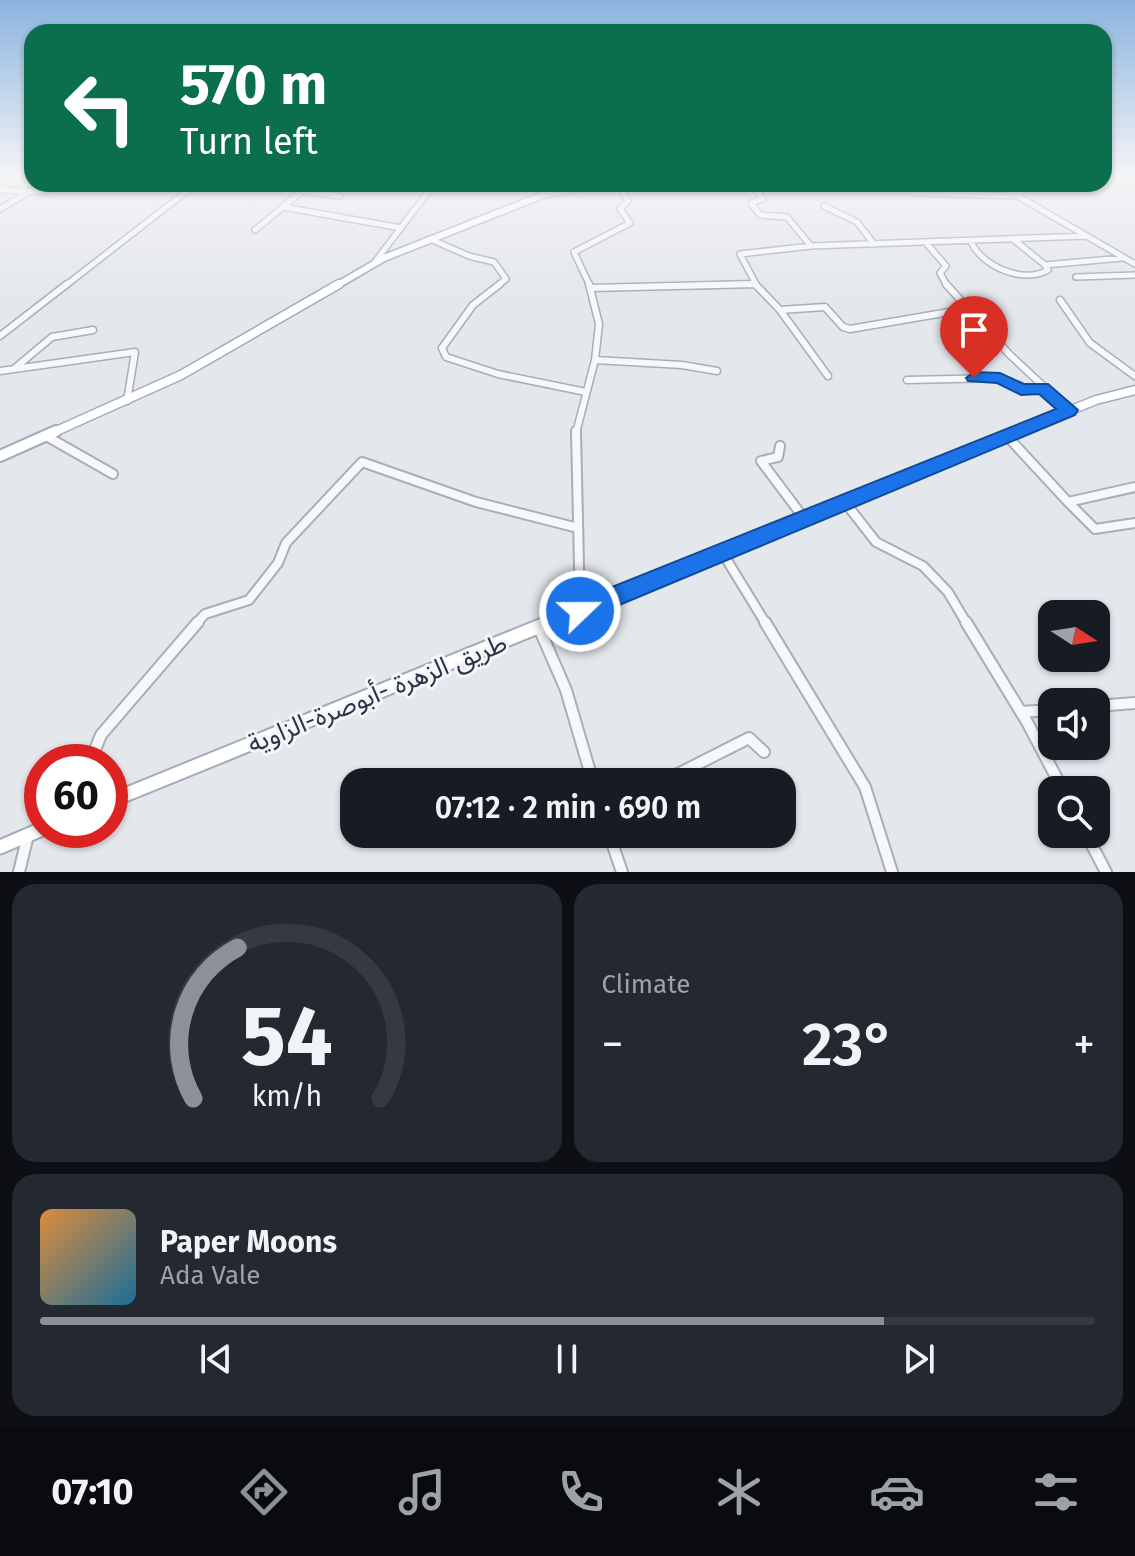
<!DOCTYPE html>
<meta charset="utf-8">
<style>
:root{--surface:#171b24;--page:#242831;--text:#f1f3f6;--muted:#9ea1a6;--line:#363941;--accent:#8c9099}
body{margin:0;font-family:"Fira Sans","Noto Sans Arabic",sans-serif;background:var(--page);color:var(--text);height:100vh;display:flex;flex-direction:column;font-size:30px;white-space:nowrap}
*{box-sizing:border-box;margin:0}
p{font-size:26px;color:var(--muted)}
.icon{flex:none;width:44px;height:44px;fill:none;stroke:currentColor;stroke-width:2;stroke-linecap:round;stroke-linejoin:round}
.map{position:relative;height:872px;overflow:hidden}
.sheet{display:flex;flex-direction:column;gap:12px;padding:12px;background:#0d0f14;flex:1}
.sheet>*{flex:none}
.banner{position:absolute;left:24px;top:24px;width:1088px;height:168px;border-radius:24px;box-shadow:0 2px 6px #0004;background:#0b6e4f;color:#fff;overflow:hidden}
.needle{width:52px;rotate:102deg}
.controls{position:absolute;left:1038px;top:600px;display:grid;gap:16px}
.controls a{display:grid;place-items:center;width:72px;height:72px;border-radius:16px;background:var(--surface);box-shadow:0 2px 6px #0004;font-size:40px}
.speed{position:absolute;left:24px;top:744px;display:flex;gap:16px;font-size:40px;font-weight:700;text-align:center}
.speed>*{display:grid;place-content:center;width:104px;height:104px;border-radius:50%;background:var(--surface);box-shadow:0 2px 6px #0004;line-height:1}
.speed .limit{border:12px solid #d22;background:#fff;color:#111}
.pin{position:absolute;display:grid;place-items:center;width:68px;height:68px;color:#fff;margin:-82px -34px;border-radius:50% 50% 50% 0;rotate:-45deg;box-shadow:0 0 8px #0007}
.pin .icon{rotate:45deg}
.me{position:absolute;width:88px;margin:-44px;rotate:68deg;stroke-linejoin:round;filter:drop-shadow(0 0 6px #0008)}
.turn{display:flex;align-items:center;gap:28px;height:168px;padding:0 24px;font-size:36px}
.turn .icon{width:104px;height:104px;stroke-width:2.5}
.turn b{display:block;font-size:56px;line-height:68px}
.big{font-size:60px;font-weight:600;line-height:1.1}
.sheet .widget{flex:1;display:flex;flex-direction:column;justify-content:center;gap:12px;min-width:0;padding:0 28px;border-radius:24px;background:var(--page)}
.sheet .dial{align-items:center;gap:0}
.dial svg{height:208px;overflow:visible;fill:none;stroke:var(--line);stroke-width:7;stroke-linecap:round;text-anchor:middle}
.dial text{fill:var(--text);stroke:none}
.song{display:flex;align-items:center;gap:24px}
.cover{width:96px;height:96px;border-radius:12px;background:linear-gradient(135deg,hsl(30 70% 55%),hsl(200 70% 35%))}
.played{height:8px;border-radius:4px;background:linear-gradient(90deg,var(--accent) 80%,var(--line) 80%)}
.keys{display:flex;justify-content:space-around;direction:ltr}
.heat{display:flex;justify-content:space-between;align-items:center;font-size:44px;direction:ltr}
.sheet .tiles{flex:1;display:grid;gap:12px;grid-template-columns:1fr 1fr}
.widget:last-child{grid-column:span 2}
.trip{position:absolute;left:340px;top:768px;width:456px;height:80px;border-radius:24px;background:var(--surface);box-shadow:0 2px 6px #0004;font-weight:600;line-height:80px;text-align:center}
.dock{display:flex;height:128px;justify-content:space-around;align-items:center;background:#090b0e;color:var(--muted)}
.dock .icon{width:56px;height:56px}
.dock .current{color:var(--accent)}
.dock b{font-size:36px;color:var(--text)}
.map>svg:first-child{display:block}
.lines{fill:none;stroke-linecap:round;stroke-linejoin:round}
.minor-far3-casing{stroke:#a9aeb7;stroke-width:8}
.minor-far2-casing{stroke:#a9aeb7;stroke-width:9}
.minor-far1-casing{stroke:#a9aeb7;stroke-width:12}
.minor-casing{stroke:#a9aeb7;stroke-width:14}
.major-far3-casing{stroke:#a3abb8;stroke-width:9}
.major-far2-casing{stroke:#a3abb8;stroke-width:11}
.major-far1-casing{stroke:#a3abb8;stroke-width:14}
.major-casing{stroke:#a3abb8;stroke-width:17}
.minor-far3{stroke:#f7f8fa;stroke-width:5}
.minor-far2{stroke:#f7f8fa;stroke-width:6}
.minor-far1{stroke:#f7f8fa;stroke-width:8}
.minor{stroke:#f7f8fa;stroke-width:10}
.major-far3{stroke:#fff;stroke-width:6}
.major-far2{stroke:#fff;stroke-width:8}
.major-far1{stroke:#fff;stroke-width:10}
.major{stroke:#fff;stroke-width:13}
.route{fill:#1a73e8;stroke:#114b97;stroke-width:2}
.labels{text-anchor:middle;stroke-width:6;stroke-linejoin:round;paint-order:stroke}
.near-street-label{font-size:26px;fill:#2b3445;stroke:#f4f6f9}
</style>
<div class="map">
<svg width="1135" height="872" viewBox="0 0 1135 872">
<rect width="100%" height="100%" fill="#e4e7ec"/>
<g class="lines">
<g class="minor-far3-casing">
<path id="minor-far3" d="M751,184l12,15 -12,4 9,12 27,2 24,29
M997,184l138,80
M2,187l-2,3 43,2 25,-8
M301,191l39,5
M915,193l102,3
M1013,193l30,-9
M824,206l33,16 17,22
M283,207l27,-23
M0,209l42,-25
M255,230l28,-23 118,21
M430,239l39,17 25,6 12,17 -9,7
M1013,239l32,26 77,-7
M971,242c12,25 52,42 77,28l-3,-5
M927,244l19,22 -6,7 7,13
M375,262l59,-78
M1076,277l59,-2
M65,286l131,-102
M590,286l-16,-34 56,-29 -10,-14 8,-8 -8,-14 6,-3
M683,286l72,-2
M757,286l-17,-32 71,-8 276,-10"/>
</g>
<g class="minor-far2-casing">
<path id="minor-far2" d="M500,284l-27,21 -31,43 4,9 52,17 88,18
M755,284l25,26 48,66
M946,284l63,70 60,56
M591,288l164,-4
M1060,300l30,43 45,33
M780,310l45,-3 18,20 7,2 117,-20
M0,336l67,-52
M595,360l87,5 35,6
M15,368l37,-31 41,-7
M0,371l135,-19 -8,49
M907,380l91,-2 20,11 24,-1
M576,433l19,-73 4,-36 -10,-40"/>
</g>
<g class="minor-far1-casing">
<path id="minor-far1" d="M576,431l4,180
M1007,436l61,66 67,-15
M48,437l65,37
M780,446l-2,11 -17,4 42,56
M844,501l32,41 47,24 25,26 19,32
M1068,502l27,27 40,-6
M722,552l44,72
M196,624l9,-10 44,-14 29,-37 8,-20 76,-81 114,40 102,26"/>
</g>
<g class="minor-casing">
<path id="minor" d="M765,622l100,165 27,85
M966,622l61,100 36,68
M539,628l27,62 27,92
M1096,706l39,-3
M1021,712l31,-2
M90,762l11,-27 97,-113
M662,782l87,-44 15,14
M609,834l13,38
M1086,834l20,38
M19,872l9,-37"/>
</g>
<g class="major-far3-casing">
<path id="major-far3" d="M336,286l48,-28 159,-63 60,-11"/>
</g>
<g class="major-far2-casing">
<path id="major-far2" d="M52,433l129,-58 158,-91
M1015,433l81,-33 39,-10"/>
</g>
<g class="major-far1-casing">
<path id="major-far1" d="M0,456l56,-25
M545,624l475,-193"/>
</g>
<g class="major-casing">
<path id="major" d="M110,801l440,-179
M0,847l42,-18"/>
</g>
<use href="#minor-far3" class="minor-far3"/>
<use href="#minor-far2" class="minor-far2"/>
<use href="#minor-far1" class="minor-far1"/>
<use href="#minor" class="minor"/>
<use href="#major-far3" class="major-far3"/>
<use href="#major-far2" class="major-far2"/>
<use href="#major-far1" class="major-far1"/>
<use href="#major" class="major"/>
</g>
<linearGradient id="sky" x2="0" y2="1"><stop stop-color="#8bb4dd"/><stop offset="0.59" stop-color="#f3f4f6"/><stop offset="1" stop-color="#f3f4f6" stop-opacity="0"/></linearGradient>
<rect width="1135" height="294" fill="url(#sky)"/>
<path class="route" d="M974,372l26,1 24,11h24l30,26 -3,5 -487,203 -8,3 -8,-3 -4,-7 4,-8 484,-194 -17,-15 -18,1 -24,-12 -29,-2 -2,-3z"/>
<g class="labels">
<g class="near-street-label">
<text transform="translate(377 693) rotate(-22)" y="9">طريق الزهرة -أبوصرة-الزاوية</text>
</g>
</g>
</svg>
<div class="controls">
<a><svg class="needle" viewBox="-14 -14 28 28"><path d="M0-13l5 13h-10z" fill="#e53935"/><path d="M0 13l5-13h-10z" fill="#9ea1a6"/></svg></a>
<a><svg class="icon" aria-label="sound" viewBox="0 0 24 24"><path d="M4 9h4l5-4v14l-5-4H4zM17 9q2 3 0 6"/></svg></a>
<a><svg class="icon" aria-label="search" viewBox="0 0 24 24"><circle cx="10" cy="10" r="6"/><path d="M15 15l6 6"/></svg></a>
</div>
<div class="speed"><div class="limit">60</div></div>
<div class="pin" style="left:974px;top:378px;background:#d93025"><svg class="icon" aria-label="arrive" viewBox="0 0 24 24"><path d="M6 21V4h12l-3 4 3 4H6"/></svg></div>
<svg class="me" style="left:580px;top:611px" viewBox="-20 -20 40 40"><circle r="17" fill="#1a73e8" stroke="#fff" stroke-width="3"/><path d="M0-11L8 9 0 5-8 9z" fill="#fff"/></svg>
<div class="trip">07:12 · 2 min · 690 m</div>
<div class="banner">
<div class="turn"><svg class="icon" aria-label="left" viewBox="0 0 24 24"><path d="M17 20v-9H6M10 6l-5 5 5 5"/></svg><div><b>570 m</b>Turn left</div></div>
</div>
</div>
<section class="sheet">
<div class="tiles">
<div class="widget dial"><svg viewBox="0 0 100 80">
<path d="M14 69A42 42 0 1 1 86 69"/>
<path d="M14 69A42 42 0 0 1 31 11" stroke="#8c9099"/>
<text x="50" y="56" font-size="32" font-weight="700">54</text>
<text x="50" y="72" font-size="11">km/h</text>
</svg></div>
<div class="widget"><p>Climate</p>
<div class="heat"><a>−</a><b class="big">23°</b><a>+</a></div>
</div>
<div class="widget">
<div class="song"><i class="cover"></i><div><b>Paper Moons</b><p>Ada Vale</p></div></div>
<div class="played"></div>
<div class="keys"><svg class="icon" aria-label="previous" viewBox="0 0 24 24"><path d="M18 5L8 12l10 7zM5 5v14"/></svg><svg class="icon" aria-label="pause" viewBox="0 0 24 24"><path d="M8 5v14M16 5v14"/></svg><svg class="icon" aria-label="next" viewBox="0 0 24 24"><path d="M6 5l10 7-10 7zM19 5v14"/></svg></div>
</div>
</div>
</section>
<nav class="dock">
<b>07:10</b>
<svg class="icon current" aria-label="directions" viewBox="0 0 24 24"><path d="M12 3l9 9-9 9-9-9zM9 14v-3h6M13 9l2 2-2 2"/></svg>
<svg class="icon" aria-label="music" viewBox="0 0 24 24"><path d="M9 18V5l10-2v13"/><circle cx="6" cy="18" r="3"/><circle cx="16" cy="16" r="3"/></svg>
<svg class="icon" aria-label="phone" viewBox="0 0 24 24"><path d="M5 4h4l2 5-3 2q2 4 5 5l2-3 5 2v4C11 20 4 13 5 4z"/></svg>
<svg class="icon" aria-label="climate" viewBox="0 0 24 24"><path d="M12 3v18M4 7l16 10M4 17L20 7"/></svg>
<svg class="icon" aria-label="car" viewBox="0 0 24 24"><path d="M5 17H2v-5l4-1 3-4h7l3 4 3 1v5h-3M9 17h6M6 11h13"/><circle cx="7" cy="17" r="2"/><circle cx="17" cy="17" r="2"/></svg>
<svg class="icon" aria-label="filters" viewBox="0 0 24 24"><path d="M4 7h16M4 17h16"/><circle cx="9" cy="7" r="2"/><circle cx="15" cy="17" r="2"/></svg>
</nav>
